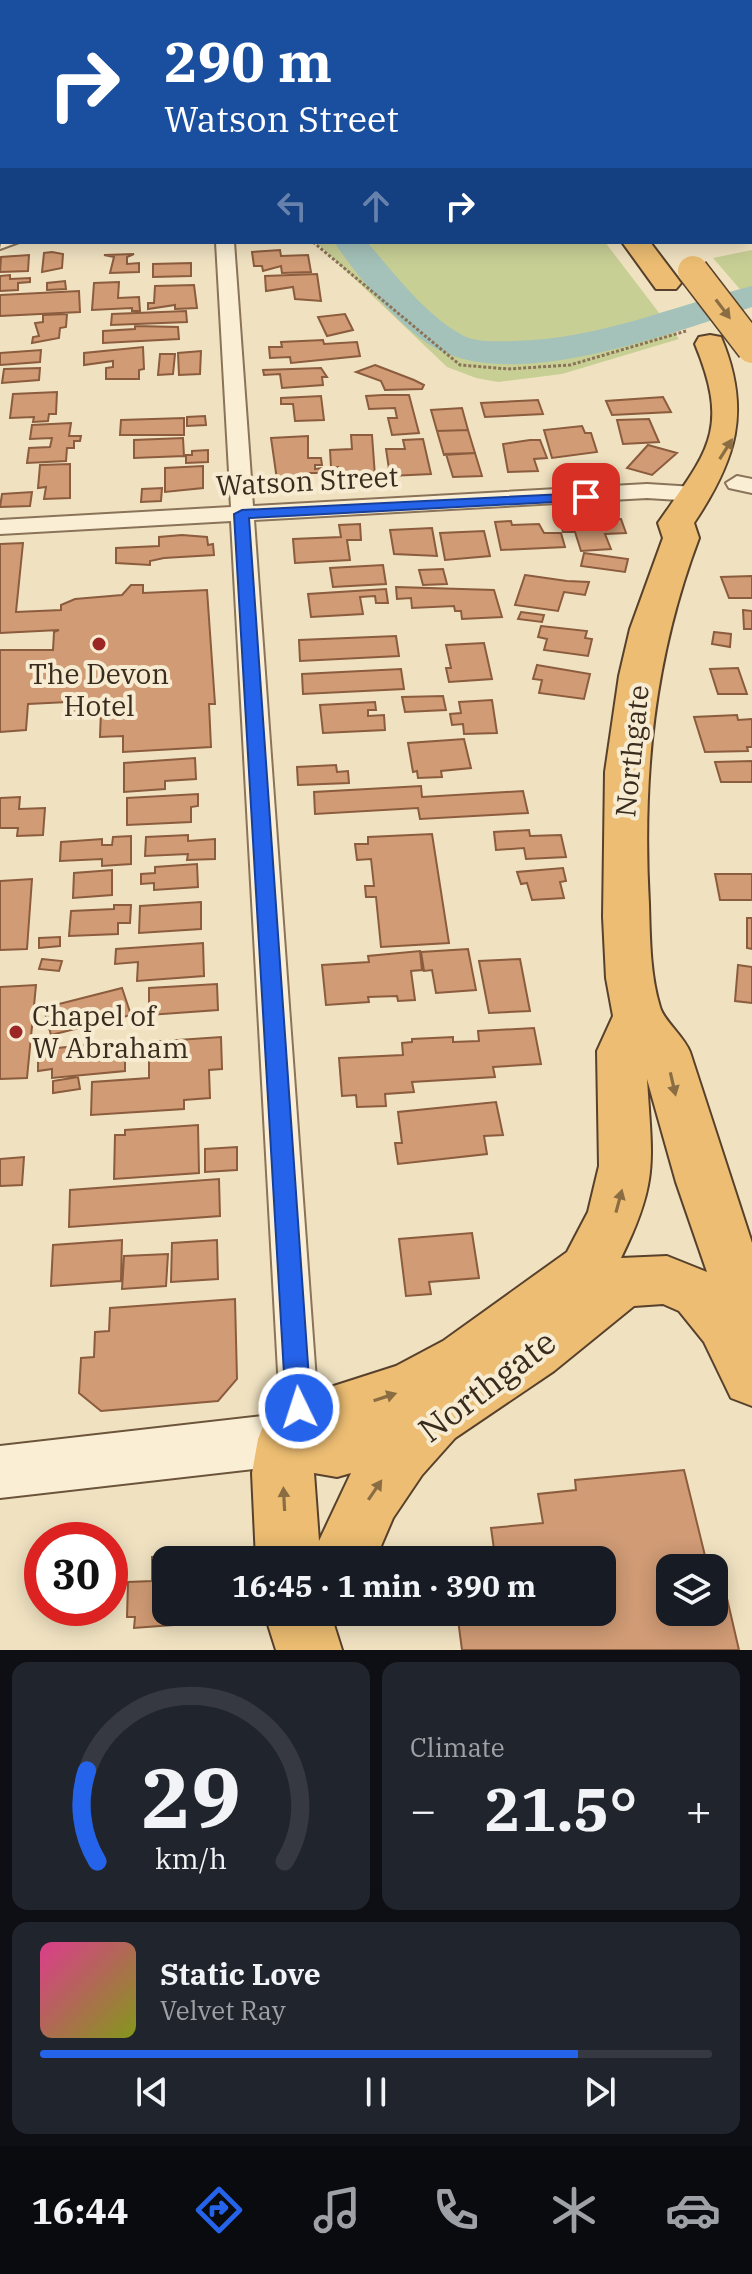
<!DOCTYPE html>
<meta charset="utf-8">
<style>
:root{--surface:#171b24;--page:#20242c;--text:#f1f3f6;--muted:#9ea1a6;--line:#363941;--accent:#2563eb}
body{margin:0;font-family:"IBM Plex Serif",serif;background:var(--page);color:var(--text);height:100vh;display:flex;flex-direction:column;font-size:30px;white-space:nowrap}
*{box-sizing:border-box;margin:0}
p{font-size:26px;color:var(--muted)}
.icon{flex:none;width:44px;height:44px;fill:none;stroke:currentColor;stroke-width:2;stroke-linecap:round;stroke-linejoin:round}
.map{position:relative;height:1650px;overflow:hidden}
.side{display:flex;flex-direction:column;gap:12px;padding:12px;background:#0d0f14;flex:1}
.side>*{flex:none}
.top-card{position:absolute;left:0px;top:0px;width:752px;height:244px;box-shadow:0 4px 20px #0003;background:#1a4fa0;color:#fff;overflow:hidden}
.tools{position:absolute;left:656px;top:1554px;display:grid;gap:16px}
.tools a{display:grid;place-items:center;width:72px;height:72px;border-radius:16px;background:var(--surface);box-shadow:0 4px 20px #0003;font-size:40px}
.speed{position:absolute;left:24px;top:1522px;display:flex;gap:16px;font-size:40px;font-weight:700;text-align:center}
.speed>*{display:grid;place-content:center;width:104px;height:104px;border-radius:50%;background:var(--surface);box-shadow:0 4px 20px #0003;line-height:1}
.speed .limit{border:12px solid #d22;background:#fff;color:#111}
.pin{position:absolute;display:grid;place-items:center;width:68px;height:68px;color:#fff;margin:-34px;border-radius:16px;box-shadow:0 4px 12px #0006}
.me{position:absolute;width:88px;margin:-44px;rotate:356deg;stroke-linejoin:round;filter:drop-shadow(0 0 6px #0008)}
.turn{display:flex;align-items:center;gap:28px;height:168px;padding:0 32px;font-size:36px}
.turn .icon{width:104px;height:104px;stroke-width:2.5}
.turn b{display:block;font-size:56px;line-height:68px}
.lanes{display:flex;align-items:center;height:76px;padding:0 32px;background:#0003;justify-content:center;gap:40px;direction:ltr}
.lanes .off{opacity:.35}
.big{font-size:60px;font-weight:700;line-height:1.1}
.side .tile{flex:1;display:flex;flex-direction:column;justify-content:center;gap:12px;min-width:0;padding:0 28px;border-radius:16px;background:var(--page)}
.side .dial{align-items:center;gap:0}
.dial svg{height:208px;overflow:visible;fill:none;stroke:var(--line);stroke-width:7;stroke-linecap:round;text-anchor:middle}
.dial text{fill:var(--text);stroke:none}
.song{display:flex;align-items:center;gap:24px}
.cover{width:96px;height:96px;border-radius:12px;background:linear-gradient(135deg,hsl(330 70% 55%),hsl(70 70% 35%))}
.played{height:8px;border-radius:4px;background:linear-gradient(90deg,var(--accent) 80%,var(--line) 80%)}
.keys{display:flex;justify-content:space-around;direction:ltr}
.heat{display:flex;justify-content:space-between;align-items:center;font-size:44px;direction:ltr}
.side .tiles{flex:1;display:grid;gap:12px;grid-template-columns:1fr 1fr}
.tile:last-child{grid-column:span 2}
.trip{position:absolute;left:152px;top:1546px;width:464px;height:80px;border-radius:16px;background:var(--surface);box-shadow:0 4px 20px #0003;font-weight:700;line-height:80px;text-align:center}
.menu{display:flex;height:128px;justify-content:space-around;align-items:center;background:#090b0e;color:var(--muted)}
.menu .icon{width:56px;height:56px}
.menu .current{color:var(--accent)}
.menu b{font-size:36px;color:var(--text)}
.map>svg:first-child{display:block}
.green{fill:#c8cf95}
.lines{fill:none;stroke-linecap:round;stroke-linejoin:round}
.river{fill:#a4c2b9;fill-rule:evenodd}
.building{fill:#d09b75;stroke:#8b5c3d;stroke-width:2}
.service-casing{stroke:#8a7358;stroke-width:4}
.minor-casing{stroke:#8a7358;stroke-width:4}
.tertiary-casing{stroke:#8a7358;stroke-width:4}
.secondary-casing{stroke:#6c543b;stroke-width:4}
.trunk-casing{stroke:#58412c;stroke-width:4}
.path{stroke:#8a7358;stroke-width:3;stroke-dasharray:3 2;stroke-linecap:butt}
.service{fill:#faefd5;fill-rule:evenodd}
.minor{fill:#faefd5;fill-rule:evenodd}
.tertiary{fill:#faefd5;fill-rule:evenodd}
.secondary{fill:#faefd5;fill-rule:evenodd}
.trunk{fill:#ecbd72;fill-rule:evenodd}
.rail-casing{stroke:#392b1d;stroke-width:5}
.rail{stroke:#f7ecd1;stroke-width:3;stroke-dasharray:10;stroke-linecap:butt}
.trunk-bridge-casing{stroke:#58412c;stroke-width:33;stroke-linecap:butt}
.trunk-bridge{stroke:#ecbd72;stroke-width:30}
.oneway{fill:#8a6d43}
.route{fill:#2563eb;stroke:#184099;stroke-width:2}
.poi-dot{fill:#9c2525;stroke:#f7ecd1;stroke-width:3}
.labels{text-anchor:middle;stroke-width:8;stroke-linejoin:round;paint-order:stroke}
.street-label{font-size:28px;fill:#392b1d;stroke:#f7ecd1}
.poi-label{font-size:28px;fill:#392b1d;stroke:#f7ecd1}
.near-street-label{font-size:34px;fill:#392b1d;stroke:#f7ecd1}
</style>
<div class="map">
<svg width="752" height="1650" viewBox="0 0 752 1650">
<rect width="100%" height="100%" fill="#f0e2c1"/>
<path class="green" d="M316,242h289l74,97 -117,35 -64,8 -22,-4 -29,-11z
M752,250v52h-1l-38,-44z"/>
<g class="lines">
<path class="river" d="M334,242h33c29,33 58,73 97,94 15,7 33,5 49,5 88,-2 156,-34 239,-55v21c-81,26 -230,83 -311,44 -37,-17 -84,-75 -107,-109z"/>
</g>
<path class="building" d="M280,250l1,6 27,-1 3,17 -29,1 -1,-7 -18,5 -1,-5h-8l-2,-14z
M52,252l11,2 -1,14 -20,4 2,-19z
M134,254l-7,3v7l12,-1v9l-29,1 4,-16 -10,-2z
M29,255l-1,16 -28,1 1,-15z
M191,263v13l-38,1v-13z
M317,274l4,27 -26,-2 -2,-12 -27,4 -1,-15z
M10,275v4l20,-1v4l-12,1v7l-18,1v-15z
M65,281l1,8 -19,1v-7z
M119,282l-1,16 21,-1 1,14h-8v-3l-40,2 2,-27z
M194,285l3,23 -22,1v-4l-27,4v-6h6l1,-17z
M79,291l1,21 -80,4v-21z
M186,311l1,11 -76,3 1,-11z
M67,314l-1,13 -6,1 -1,10 -27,5 1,-6 6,-1 -4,-13 8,-1v-7z
M345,314l8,16 -26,6 -9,-19z
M135,326l43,1 1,12 -76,4v-12l32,-2z
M323,340l1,4 33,-2 3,14 -69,7 -1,-6 -20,1 -1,-11h13l-1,-5z
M143,347l1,22 -5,1v9h-33v-11l7,-1v-6l-29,4v-12z
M41,350l-1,12 -40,3v-12z
M201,351l-1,23 -21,1 -1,-22z
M160,354h15l-2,20 -15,1z
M375,365l39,15 10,5 -2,4 -37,1 -4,-9 -25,-9z
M40,368l-1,12 -37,3 2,-14z
M321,368l6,9h-5l1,8 -41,3 -2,-14 -16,1 -1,-5z
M57,392l-1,22h-7l-1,7 -15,1 1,-5 -24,1 3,-24z
M383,395h26l10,38 -27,2 -4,-17h9l-2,-10 -26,1 -3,-13z
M321,396l3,24 -29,1 -2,-17h-12v-6z
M663,397l8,15 -59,3 -6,-14z
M538,400l5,14 -58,3 -4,-14z
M462,408l6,22 -31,1 -6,-21z
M205,416l1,9 -19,1v-9z
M184,418v17h-64l1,-15z
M649,419l10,23 -36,2 -6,-24z
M71,423l-2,13h12l-1,5h-6v7h-7l-1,13 -39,2 2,-15 21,-1 2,-9 -22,1 2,-14z
M582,426l3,7h6l6,19 -45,6 -8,-28z
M468,430l7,23 -31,2 -7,-24z
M351,435h21l3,41 -37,1v-10h-7l-1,-17 22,-1z
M308,436v22h13l1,7h-7v4l7,-1 1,5h-13l1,10h-11l1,3 -23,1 -7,-49z
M183,438l1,18 -50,2v-18z
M423,439l8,35 -41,2 -4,-27h19l-2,-9z
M530,440h10l7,18 -13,1 4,12 -30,1 -5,-28z
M648,445l29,8 -25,22 -25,-7z
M208,450v12l-22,1v-8h6v-4z
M475,453l7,23 -29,1 -7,-23z
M70,464v34l-26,1 2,-12 -8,1 2,-23z
M604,464l4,11 -25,1 -3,-11z
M203,466v22l-38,4v-24z
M162,488l-1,13 -20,1 1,-13z
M32,492l-2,14 -30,1 2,-13z
M582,514l2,7 37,-2 5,14 -21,1 6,15 -30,2 -6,-19h-12l-2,-8h9l-2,-9z
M511,521l1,4 27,-1 5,9h17l4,14 -64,3 -6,-28z
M360,524l1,16h-14l3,20 -55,3 -2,-24 48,-2 -2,-12z
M432,528l5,28 -43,-2 -4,-24z
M484,531l6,25 -45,4 -5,-27z
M182,535l25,2 1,8 5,-1 1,11 -50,3 -14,3v4l-34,-2v-15l43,-2v-9z
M23,543l-7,69 45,-2v-5l14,-6 47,-4 9,-10h12v8l64,-3 8,114h-6l2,43 -88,5v-16l-23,1 1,-27 -34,2 1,-10 -40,2 -2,26 -26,2v-82h53l1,-18 5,-2 -59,3v-89z
M584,553l44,6 -3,13 -44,-6z
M383,565l3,19 -53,3 -3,-19z
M443,569l4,15 -24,1 -4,-15z
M525,575l42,6 22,1 -4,13 -21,-3 -6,19 -43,-6z
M752,576v22h-23l-8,-21z
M396,587l98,3 8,27 -40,2 -1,-8h-6l-1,-5 -42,2 -1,-10 -14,1z
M386,589l2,14h-12l-1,-7 -15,1 3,17 -52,3 -3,-23z
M743,610l9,1v18h-8z
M521,612l23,3 -2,7 -24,-3z
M541,626l46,5 -2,7 7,1 -4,17 -44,-6 3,-11 -9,-2z
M714,632l17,2 -1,13 -18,-3z
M396,636l3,20 -99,5 -1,-21z
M484,643l8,36 -43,3 -3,-14h5l-5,-23z
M537,665l53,9 -6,25 -45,-6 3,-13 -9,-1z
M738,668l9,26h-29l-8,-25z
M401,669l3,20 -101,5 -1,-20z
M443,696l3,14 -41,2 -3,-15z
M492,700l5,33 -33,1 -1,-10 -11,1 -2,-11 11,-1 -2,-11z
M375,702l1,8h-8v6l16,-1 1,15 -62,3 -3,-28z
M737,715l1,5 14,-1v28h-5l1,4 -43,1 -11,-35z
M464,739l7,29 -30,3 1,6 -24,1 -1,-7 -4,1 -5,-29z
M195,758l1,21 -31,2v8l-41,3v-29z
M752,761v21h-31l-6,-20z
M336,765l1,7 11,-1 1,12 -51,2 -1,-18z
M421,786l1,11 101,-6 5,22 -108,6 -2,-11 -103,6 -1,-22z
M198,794v12l-7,1v15l-64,3v-27z
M20,797l-1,12 26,-1 -2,27 -26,1 1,-8h-18v-30z
M529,830l1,6 31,-1 5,22 -40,2 -2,-11 -28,2 -2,-18z
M432,834l17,109 -68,4 -5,-50h-10l-1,-11h9l-3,-27 -14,1 -2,-16h13v-7z
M188,835v6l27,-2v20l-28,1 1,-6 -43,2 1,-19z
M131,836v28l-29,2v-7l-42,2 1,-19 41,-3v6h10l1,-8z
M197,864l1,23 -44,3v-7l-13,1v-10l14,-1v-6z
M563,868l3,13 -6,1 4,16 -32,2 -5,-17 -6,1 -4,-12z
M112,870v25l-39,3 1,-25z
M715,874h37v26h-32z
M32,879l-5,70 -27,1v-69z
M201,902v27l-62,4 1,-27z
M114,905h17l-1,18h-12v11l-49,2 2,-25 43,-2z
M747,918h5v31l-5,-1z
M60,937v9l-21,2v-10z
M203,943l1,33 -67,5 1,-19 -23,2 1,-15z
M468,949l8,41 -40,3 -4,-23 -8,1 -3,-19z
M420,951l2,19 -11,1 4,29 -17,1 -1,-5 -29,1 1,5 -43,3 -4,-40 47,-3 -1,-6z
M42,959l20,2 -3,10 -20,-2z
M520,959l10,52 -41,2 -10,-52z
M738,965l14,2v36l-17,-2z
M217,984l1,26 -69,5v-27z
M36,985l-9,93 -27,1v-92z
M122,988l9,27 -80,20 -6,-22 11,-2 -1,-6z
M534,1028l7,36 -48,3 2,10 -83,5 2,10 -29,2 1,12 -29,1 -1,-12 -14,1 -3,-38 64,-3 -1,-12 10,-1v-3l41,-2v5l26,-1 -1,-10z
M221,1037l1,32 -13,1 1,28 -26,2v9l-93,6 1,-33 57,-4v-36z
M125,1041v30l-73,7v-9l-14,2v-21z
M78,1077l2,12 -27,4v-12z
M496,1102l7,33 -19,1 3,18 -89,10 -3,-21h7l-4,-31z
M198,1125l1,48 -85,6 1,-44h10v-5z
M237,1147v23l-32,2v-23z
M24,1157l-2,28 -22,1v-27z
M219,1179l1,37 -151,11 1,-37z
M472,1233l7,45 -50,4 2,12 -25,2 -7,-57z
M122,1240l-1,41 -70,5 2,-41z
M217,1240l1,39 -47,3 1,-39z
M168,1254l-2,32 -44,3 2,-33z
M235,1299l2,80 -19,22 -117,10 -22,-18 2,-35 13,-1 1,-25 14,-1 1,-23z
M684,1470l24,98h-38v44h44v-17l12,-1 13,56h-277l-5,-38h145v-52h-138l31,-4 -4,-28 52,-5 -5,-29 38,-4 -1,-10z
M208,1554v6h-42v52h41v3l-34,2v8l-39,3 1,-11h-8l1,-35 24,-1v-24z"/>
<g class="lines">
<g class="service-casing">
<path id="service" d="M505,0h6v2h-6z
M752,184v6l-2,1v-6z"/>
</g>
<g class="minor-casing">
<path id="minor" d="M0,154h2v10h-2z
M2,238v4h17l-19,7z
M216,242h18l19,264 394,-22 48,3 11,7 -11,7 -48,-3 -393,22 64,888 -15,43 -14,5 -14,-5 -5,-13 10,-30 -49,-887 -231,13v-14l231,-13z
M737,476l15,3v14l-23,-5 -3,-5z"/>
</g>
<g class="tertiary-casing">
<path id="tertiary" d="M0,106h2v12h-2z"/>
</g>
<g class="secondary-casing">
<path id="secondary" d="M0,0h12l-10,2 -2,11z
M750,55h2v12h-2z
M288,1413l20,8 8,18 -8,18 -20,8 -288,33v-52z"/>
</g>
<g class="trunk-casing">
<path id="trunk" d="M472,0h22l1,2h-22z
M622,242h28l31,41 -5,6h-20z
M710,335l11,2c31,74 15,123 -27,186l5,15c-45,119 -57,239 -50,366 1,34 1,71 11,103 4,14 23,28 30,45l62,191v163l-21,-8 -27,-56 -25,-31 -16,-7 -29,2 -80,65 -99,67 -33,37 -29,43 -18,42h-119l-4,-87 6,-34 8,-20 49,-27 81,-26 47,-25 124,-89 21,-40 11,-46 -2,-115 16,-35 -7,-38 -3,-61 2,-145 14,-96 11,-47 33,-91 -5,-15c49,-71 73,-92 37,-179l4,-7zM647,1079l29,103 31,90 -40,-16 -46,2c38,-77 31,-97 26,-179zM314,1473l23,4 14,-4 -32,68z
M264,1612h66l12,38h-66z"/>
</g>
<path class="path" d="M313,242l147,123 48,4 62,-4 116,-34"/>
<use href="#service" class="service"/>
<use href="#minor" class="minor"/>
<use href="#tertiary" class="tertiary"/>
<use href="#secondary" class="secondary"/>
<use href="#trunk" class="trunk"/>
<g class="rail-casing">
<path id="rail" d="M248,2l11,-2"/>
</g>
<use href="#rail" class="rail"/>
<g class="trunk-bridge-casing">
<path id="trunk-bridge" d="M693,271l59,77"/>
</g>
<use href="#trunk-bridge" class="trunk-bridge"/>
</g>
<defs><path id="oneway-solid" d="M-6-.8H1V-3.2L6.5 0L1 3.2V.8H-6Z" transform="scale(2)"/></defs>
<g class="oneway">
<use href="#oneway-solid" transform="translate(723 309) rotate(53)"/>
<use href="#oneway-solid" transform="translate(726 449) rotate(-58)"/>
<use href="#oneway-solid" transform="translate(673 1084) rotate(77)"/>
<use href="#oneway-solid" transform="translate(619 1201) rotate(-75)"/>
<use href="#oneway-solid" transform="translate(385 1397) rotate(-18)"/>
<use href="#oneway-solid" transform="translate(375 1490) rotate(-56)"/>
<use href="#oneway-solid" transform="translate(284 1499) rotate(-93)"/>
</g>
<path class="route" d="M586,493l6,1v6l-343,18 62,890 -3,8 -9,3 -9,-3 -4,-8 -52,-894 8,-4z"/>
<g class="poi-dot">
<circle cx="99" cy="644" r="8"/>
<circle cx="16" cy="1032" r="8"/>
</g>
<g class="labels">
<g class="street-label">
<text transform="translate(307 481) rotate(-3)" y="10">Watson Street</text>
<text transform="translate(632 751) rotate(-84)" y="10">Northgate</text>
</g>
<g class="poi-label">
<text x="99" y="684">The Devon<tspan x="99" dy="32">Hotel</tspan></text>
<text x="32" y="1026" text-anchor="start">Chapel of<tspan x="32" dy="32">W Abraham</tspan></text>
</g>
<g class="near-street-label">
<text transform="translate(487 1386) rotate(-37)" y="12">Northgate</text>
</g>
</g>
</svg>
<div class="tools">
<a><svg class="icon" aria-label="layers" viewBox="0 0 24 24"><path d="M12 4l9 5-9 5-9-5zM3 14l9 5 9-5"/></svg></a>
</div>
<div class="speed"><div class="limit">30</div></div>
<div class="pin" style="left:586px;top:497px;background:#d93025"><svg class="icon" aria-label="arrive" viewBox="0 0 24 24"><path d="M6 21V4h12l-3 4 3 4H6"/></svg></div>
<svg class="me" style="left:299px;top:1408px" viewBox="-20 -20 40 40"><circle r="17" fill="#2563eb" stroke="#fff" stroke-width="3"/><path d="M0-11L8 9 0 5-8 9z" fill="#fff"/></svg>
<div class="trip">16:45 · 1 min · 390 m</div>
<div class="top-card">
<div class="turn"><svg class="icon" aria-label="right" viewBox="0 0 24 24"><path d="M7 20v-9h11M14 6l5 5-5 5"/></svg><div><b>290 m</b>Watson Street</div></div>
<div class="lanes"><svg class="icon off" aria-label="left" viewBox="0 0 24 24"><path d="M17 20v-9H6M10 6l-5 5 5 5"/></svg><svg class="icon off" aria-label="ahead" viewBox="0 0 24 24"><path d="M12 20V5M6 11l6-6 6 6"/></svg><svg class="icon" aria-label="right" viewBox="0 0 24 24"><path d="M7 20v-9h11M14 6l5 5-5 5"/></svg></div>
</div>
</div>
<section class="side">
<div class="tiles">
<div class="tile dial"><svg viewBox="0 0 100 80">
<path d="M14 69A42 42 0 1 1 86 69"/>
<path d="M14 69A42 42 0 0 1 10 34" stroke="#2563eb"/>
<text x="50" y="56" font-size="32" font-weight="700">29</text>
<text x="50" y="72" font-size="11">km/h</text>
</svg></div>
<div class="tile"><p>Climate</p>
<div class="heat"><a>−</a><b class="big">21.5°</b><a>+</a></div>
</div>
<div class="tile">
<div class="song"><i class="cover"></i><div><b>Static Love</b><p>Velvet Ray</p></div></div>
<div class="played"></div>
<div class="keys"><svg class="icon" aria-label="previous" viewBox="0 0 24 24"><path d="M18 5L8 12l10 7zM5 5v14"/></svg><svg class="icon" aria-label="pause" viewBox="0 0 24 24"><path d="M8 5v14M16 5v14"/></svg><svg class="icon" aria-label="next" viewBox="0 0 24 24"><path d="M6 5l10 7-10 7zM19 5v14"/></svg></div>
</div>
</div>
</section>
<nav class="menu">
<b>16:44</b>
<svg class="icon current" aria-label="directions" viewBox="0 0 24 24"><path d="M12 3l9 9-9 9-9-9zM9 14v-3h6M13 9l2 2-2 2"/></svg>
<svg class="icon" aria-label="music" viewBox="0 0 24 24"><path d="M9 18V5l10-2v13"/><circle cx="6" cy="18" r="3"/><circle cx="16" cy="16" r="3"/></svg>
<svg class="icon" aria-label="phone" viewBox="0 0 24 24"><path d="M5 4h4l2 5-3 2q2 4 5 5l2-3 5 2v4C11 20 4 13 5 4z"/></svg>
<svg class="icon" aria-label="climate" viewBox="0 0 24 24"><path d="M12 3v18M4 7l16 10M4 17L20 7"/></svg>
<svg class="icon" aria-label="car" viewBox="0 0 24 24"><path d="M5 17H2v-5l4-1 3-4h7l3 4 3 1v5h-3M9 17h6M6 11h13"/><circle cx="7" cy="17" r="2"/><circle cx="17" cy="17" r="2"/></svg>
</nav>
